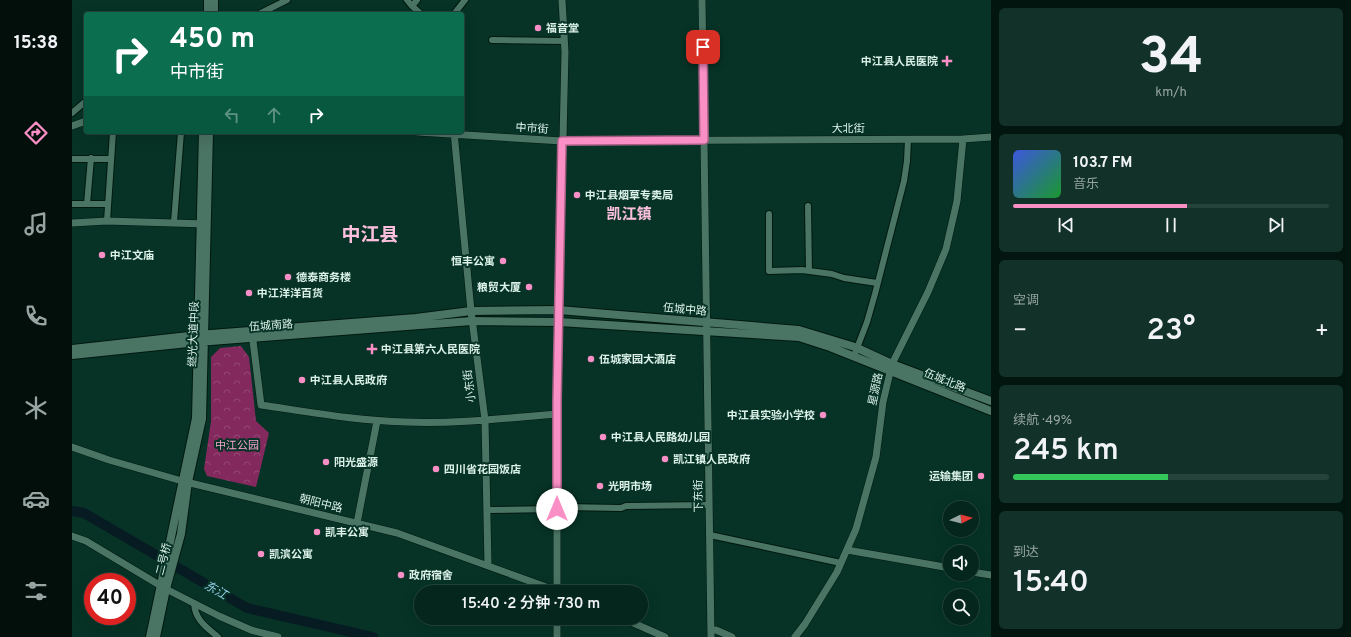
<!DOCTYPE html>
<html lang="zh">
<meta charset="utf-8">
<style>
:root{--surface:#04261c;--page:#123229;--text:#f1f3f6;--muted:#97a5a3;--line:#25433b;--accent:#fa8fc6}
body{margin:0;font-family:Overpass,"Noto Sans SC",sans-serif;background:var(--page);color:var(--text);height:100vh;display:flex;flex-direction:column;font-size:15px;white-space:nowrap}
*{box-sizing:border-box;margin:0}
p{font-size:13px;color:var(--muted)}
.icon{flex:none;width:22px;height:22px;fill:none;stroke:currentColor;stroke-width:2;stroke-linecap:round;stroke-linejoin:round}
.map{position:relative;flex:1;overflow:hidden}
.panel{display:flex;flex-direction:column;gap:8px;padding:8px;background:#02150f;width:360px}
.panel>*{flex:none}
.guide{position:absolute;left:12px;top:12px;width:380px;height:122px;border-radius:4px;box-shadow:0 4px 16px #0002,0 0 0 1px var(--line);background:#0b6e4f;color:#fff;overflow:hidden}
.needle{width:26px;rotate:84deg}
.controls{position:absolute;left:871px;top:501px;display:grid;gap:8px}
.controls a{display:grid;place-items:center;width:36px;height:36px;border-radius:50%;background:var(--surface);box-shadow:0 4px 16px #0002,0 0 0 1px var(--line);font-size:20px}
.speed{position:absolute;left:12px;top:573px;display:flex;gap:8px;font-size:20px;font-weight:700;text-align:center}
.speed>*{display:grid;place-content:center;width:52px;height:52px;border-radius:50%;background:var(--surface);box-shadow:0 4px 16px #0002,0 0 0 1px var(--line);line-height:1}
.speed .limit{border:6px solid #d22;background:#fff;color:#111}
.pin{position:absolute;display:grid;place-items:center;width:34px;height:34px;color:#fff;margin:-17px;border-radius:8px;box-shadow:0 2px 6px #0006}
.me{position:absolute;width:44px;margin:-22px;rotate:0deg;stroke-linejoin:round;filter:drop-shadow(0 0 3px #0008)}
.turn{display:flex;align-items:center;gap:14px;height:84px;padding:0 20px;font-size:18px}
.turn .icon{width:52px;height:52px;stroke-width:2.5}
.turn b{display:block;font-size:28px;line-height:34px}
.lanes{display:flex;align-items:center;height:38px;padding:0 20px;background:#0003;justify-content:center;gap:20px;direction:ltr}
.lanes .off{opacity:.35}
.big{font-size:30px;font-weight:600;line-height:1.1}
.panel .tile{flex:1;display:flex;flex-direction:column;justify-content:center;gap:6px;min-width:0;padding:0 14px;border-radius:6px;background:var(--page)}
.panel .dial{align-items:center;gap:0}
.dial b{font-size:52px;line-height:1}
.song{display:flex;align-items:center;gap:12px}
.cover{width:48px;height:48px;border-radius:6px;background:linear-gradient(135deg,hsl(230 70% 55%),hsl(130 70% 35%))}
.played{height:4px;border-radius:2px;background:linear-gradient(90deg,var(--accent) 55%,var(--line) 55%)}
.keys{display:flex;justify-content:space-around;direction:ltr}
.heat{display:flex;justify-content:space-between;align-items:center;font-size:22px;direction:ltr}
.charge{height:6px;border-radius:3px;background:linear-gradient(90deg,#34c759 49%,var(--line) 0)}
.trip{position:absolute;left:342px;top:585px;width:234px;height:40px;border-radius:20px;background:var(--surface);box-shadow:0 4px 16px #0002,0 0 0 1px var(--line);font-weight:600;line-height:40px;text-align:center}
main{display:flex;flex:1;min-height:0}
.menu{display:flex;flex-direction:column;width:72px;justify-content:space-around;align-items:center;background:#020f0b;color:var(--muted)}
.menu .icon{width:28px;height:28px}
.menu .on{color:var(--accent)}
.menu b{font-size:18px;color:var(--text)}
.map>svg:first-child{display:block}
.park{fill:url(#park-crowns)}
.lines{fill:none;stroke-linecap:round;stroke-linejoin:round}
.river{stroke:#071b23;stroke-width:10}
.minor-casing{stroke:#001910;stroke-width:8}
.tertiary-casing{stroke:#001910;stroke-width:8}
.secondary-casing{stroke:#001910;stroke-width:10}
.minor{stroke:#4a7464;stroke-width:6}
.tertiary{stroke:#4a7464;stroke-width:7}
.secondary{stroke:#4a7464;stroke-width:8}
.route-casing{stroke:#a25d81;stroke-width:10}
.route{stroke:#fa8fc6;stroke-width:7}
.poi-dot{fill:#fa8fc6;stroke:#063326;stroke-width:1.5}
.labels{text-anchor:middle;stroke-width:4;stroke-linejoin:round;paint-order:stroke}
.poi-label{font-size:11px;font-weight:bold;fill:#dcf2e9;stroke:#063326;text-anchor:start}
.street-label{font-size:11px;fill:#dcf2e9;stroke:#063326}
.park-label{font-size:11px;fill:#f6a3cc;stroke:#063326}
.water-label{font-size:12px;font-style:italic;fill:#97d3f0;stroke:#063326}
.district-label{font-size:15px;font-weight:bold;fill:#fec0dd;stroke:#063326}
.town-label{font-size:19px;font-weight:bold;fill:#fec0dd;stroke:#063326}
</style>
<main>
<nav class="menu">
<b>15:38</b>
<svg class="icon on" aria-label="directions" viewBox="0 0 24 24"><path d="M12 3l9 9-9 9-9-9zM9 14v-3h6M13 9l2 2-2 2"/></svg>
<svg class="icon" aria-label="music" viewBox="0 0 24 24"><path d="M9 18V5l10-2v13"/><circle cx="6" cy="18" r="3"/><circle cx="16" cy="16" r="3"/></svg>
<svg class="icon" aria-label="phone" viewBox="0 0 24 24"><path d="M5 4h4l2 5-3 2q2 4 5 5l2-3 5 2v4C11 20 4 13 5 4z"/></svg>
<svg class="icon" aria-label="climate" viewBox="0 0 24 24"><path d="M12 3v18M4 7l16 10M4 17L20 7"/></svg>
<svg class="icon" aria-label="car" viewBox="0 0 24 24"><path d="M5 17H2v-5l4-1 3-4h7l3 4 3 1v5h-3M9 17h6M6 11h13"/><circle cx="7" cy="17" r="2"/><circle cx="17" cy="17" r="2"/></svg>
<svg class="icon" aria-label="filters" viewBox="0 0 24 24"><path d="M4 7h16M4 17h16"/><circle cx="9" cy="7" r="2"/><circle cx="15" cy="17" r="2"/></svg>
</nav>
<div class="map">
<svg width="919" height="637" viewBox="0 0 919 637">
<defs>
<pattern id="park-crowns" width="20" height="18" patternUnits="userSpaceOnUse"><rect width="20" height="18" fill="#83295d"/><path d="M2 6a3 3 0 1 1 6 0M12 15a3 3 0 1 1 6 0" fill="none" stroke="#944874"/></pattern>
</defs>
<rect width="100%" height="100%" fill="#063326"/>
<path class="park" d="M169,346l8,11 7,64 13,12 -13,54 -49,-11 -3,-7 7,-48v-64l9,-9z"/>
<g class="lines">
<path class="river" d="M0,511l12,2 163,95 126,29"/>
<g class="minor-casing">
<path id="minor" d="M335,0l4,5 10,9
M340,6l5,-6
M187,14l28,-14
M382,14l11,-14
M420,40l72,1
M0,113l14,-12
M0,159h39
M0,204h36
M15,204l4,-46
M736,206l1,65
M697,214v57l33,-1 30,4 12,4 33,5
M35,221l6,-89
M102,222l7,-90
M782,356l13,-34 8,-28 29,-113 3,-20 1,-22
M415,510l70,-1 7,-2 57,1 5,-2 83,-1
M638,535l131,28
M122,603c1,17 12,24 24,34"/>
</g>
<g class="tertiary-casing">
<path id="tertiary" d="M630,0l9,637
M0,126l14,-5
M346,132l144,9 401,-2 28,-2
M382,132l17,179 14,109 3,145
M0,223l35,-2 99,3
M180,333l9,72c48,7 97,16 145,17 50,2 101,-4 151,-8
M0,447l37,13 73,21 215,52 163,59
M285,523l20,-102
M0,536l14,5 80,48 53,27 32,14 27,7
M775,550l103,18
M900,572l19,3
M485,592v-191l8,-349 -3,-52
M485,618v19
M550,618l43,19
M639,630h5l16,7
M723,637l10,-13 32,-52 19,-43 20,-72 7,-55 9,-38 36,-72 18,-43 11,-48 6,-62"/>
</g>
<g class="secondary-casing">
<path id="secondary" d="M136,14v-14
M142,14v-14
M0,349l126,-14 218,-17 55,-7 88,-1 240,20 56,17 37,17 99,37
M0,355l126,-13 274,-21 87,1 240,15 31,10 161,64
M78,637l46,-219 7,-286
M84,637l10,-48 15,-55 7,-52 14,-63 7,-287"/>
</g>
<use href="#minor" class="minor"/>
<use href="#tertiary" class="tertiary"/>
<use href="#secondary" class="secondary"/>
</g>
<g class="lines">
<g class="route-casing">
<path id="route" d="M485,509v-108l5,-260 142,-1 -1,-93"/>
</g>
<use href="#route" class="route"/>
</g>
<g class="poi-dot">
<circle cx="466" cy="28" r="4"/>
<path d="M873 55h4v4h4v4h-4v4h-4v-4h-4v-4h4z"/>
<circle cx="505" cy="195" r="4"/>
<circle cx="30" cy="255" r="4"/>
<circle cx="431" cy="261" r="4"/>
<circle cx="216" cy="277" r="4"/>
<circle cx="457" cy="287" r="4"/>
<circle cx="177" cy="293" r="4"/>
<path d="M298 343h4v4h4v4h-4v4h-4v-4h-4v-4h4z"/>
<circle cx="519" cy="359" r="4"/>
<circle cx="230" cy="380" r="4"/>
<circle cx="751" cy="415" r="4"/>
<circle cx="531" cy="437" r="4"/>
<circle cx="593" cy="459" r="4"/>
<circle cx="254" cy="462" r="4"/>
<circle cx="364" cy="469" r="4"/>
<circle cx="909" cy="476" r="4"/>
<circle cx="528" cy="486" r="4"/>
<circle cx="245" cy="532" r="4"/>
<circle cx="189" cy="554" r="4"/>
<circle cx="329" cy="575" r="4"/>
</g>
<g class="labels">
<g class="poi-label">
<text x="474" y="32">福音堂</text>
<text x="866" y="65" text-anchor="end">中江县人民医院</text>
<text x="513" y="199">中江县烟草专卖局</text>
<text x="38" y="259">中江文庙</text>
<text x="423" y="265" text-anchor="end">恒丰公寓</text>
<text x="224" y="281">德泰商务楼</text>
<text x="449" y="291" text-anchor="end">粮贸大厦</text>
<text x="185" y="297">中江洋洋百货</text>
<text x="309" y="353">中江县第六人民医院</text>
<text x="527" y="363">伍城家园大酒店</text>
<text x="238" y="384">中江县人民政府</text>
<text x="743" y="419" text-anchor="end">中江县实验小学校</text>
<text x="539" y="441">中江县人民路幼儿园</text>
<text x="601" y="463">凯江镇人民政府</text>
<text x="262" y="466">阳光盛源</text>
<text x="372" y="473">四川省花园饭店</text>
<text x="901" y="480" text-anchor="end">运输集团</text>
<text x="536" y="490">光明市场</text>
<text x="253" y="536">凯丰公寓</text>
<text x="197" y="558">凯滨公寓</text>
<text x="337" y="579">政府宿舍</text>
</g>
<g class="street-label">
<text transform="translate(460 128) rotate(4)" y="4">中市街</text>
<text x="776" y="132">大北街</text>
<text transform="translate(613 309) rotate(5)" y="4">伍城中路</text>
<text transform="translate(199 325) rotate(-4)" y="4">伍城南路</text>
<text transform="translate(121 334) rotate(-88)" y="4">继光大道中段</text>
<text transform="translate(873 380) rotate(22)" y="4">伍城北路</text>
<text transform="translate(397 386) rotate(-97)" y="4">小东街</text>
<text transform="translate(803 389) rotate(-78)" y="4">星源路</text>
<text transform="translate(626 496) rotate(-91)" y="4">下东街</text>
<text transform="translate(249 503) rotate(14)" y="4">朝阳中路</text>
<text transform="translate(91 559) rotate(-76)" y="4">二号桥</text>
</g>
<g class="park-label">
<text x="165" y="449">中江公园</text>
</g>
<g class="water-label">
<text transform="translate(144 590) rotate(30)" y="4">东江</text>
</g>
<g class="district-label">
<text x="557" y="219">凯江镇</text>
</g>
<g class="town-label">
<text x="298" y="241">中江县</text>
</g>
</g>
</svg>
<div class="controls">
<a><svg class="needle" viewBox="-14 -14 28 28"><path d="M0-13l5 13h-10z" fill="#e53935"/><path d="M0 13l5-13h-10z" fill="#97a5a3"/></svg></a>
<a><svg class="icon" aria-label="sound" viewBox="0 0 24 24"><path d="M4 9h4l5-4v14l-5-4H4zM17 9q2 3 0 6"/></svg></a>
<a><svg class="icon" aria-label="search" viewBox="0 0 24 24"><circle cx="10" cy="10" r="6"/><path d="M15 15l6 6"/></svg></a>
</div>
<div class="speed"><div class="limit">40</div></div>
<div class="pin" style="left:631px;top:47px;background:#d93025"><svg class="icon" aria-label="arrive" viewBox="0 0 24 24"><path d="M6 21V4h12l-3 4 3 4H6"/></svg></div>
<svg class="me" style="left:485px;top:509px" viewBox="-20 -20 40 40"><circle r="19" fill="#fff"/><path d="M0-13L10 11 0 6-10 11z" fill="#fa8fc6"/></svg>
<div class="trip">15:40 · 2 分钟 · 730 m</div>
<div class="guide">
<div class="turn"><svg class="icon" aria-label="right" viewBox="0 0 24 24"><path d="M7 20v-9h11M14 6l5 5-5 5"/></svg><div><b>450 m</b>中市街</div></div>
<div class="lanes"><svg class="icon off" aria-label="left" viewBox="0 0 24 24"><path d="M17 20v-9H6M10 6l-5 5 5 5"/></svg><svg class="icon off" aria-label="ahead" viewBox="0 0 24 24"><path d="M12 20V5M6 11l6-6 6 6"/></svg><svg class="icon" aria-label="right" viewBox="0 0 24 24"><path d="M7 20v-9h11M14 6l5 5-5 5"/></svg></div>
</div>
</div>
<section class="panel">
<div class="tile dial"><b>34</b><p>km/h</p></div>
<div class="tile">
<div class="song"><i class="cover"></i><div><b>103.7 FM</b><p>音乐</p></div></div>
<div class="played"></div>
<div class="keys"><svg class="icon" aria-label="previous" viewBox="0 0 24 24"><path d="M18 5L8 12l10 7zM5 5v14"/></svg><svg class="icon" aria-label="pause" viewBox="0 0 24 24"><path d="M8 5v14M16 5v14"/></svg><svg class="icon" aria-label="next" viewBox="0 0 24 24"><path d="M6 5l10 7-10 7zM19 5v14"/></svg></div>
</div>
<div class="tile"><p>空调</p>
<div class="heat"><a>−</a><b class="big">23°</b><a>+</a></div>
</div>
<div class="tile"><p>续航 · 49%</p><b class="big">245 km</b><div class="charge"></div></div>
<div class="tile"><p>到达</p><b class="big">15:40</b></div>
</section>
</main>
